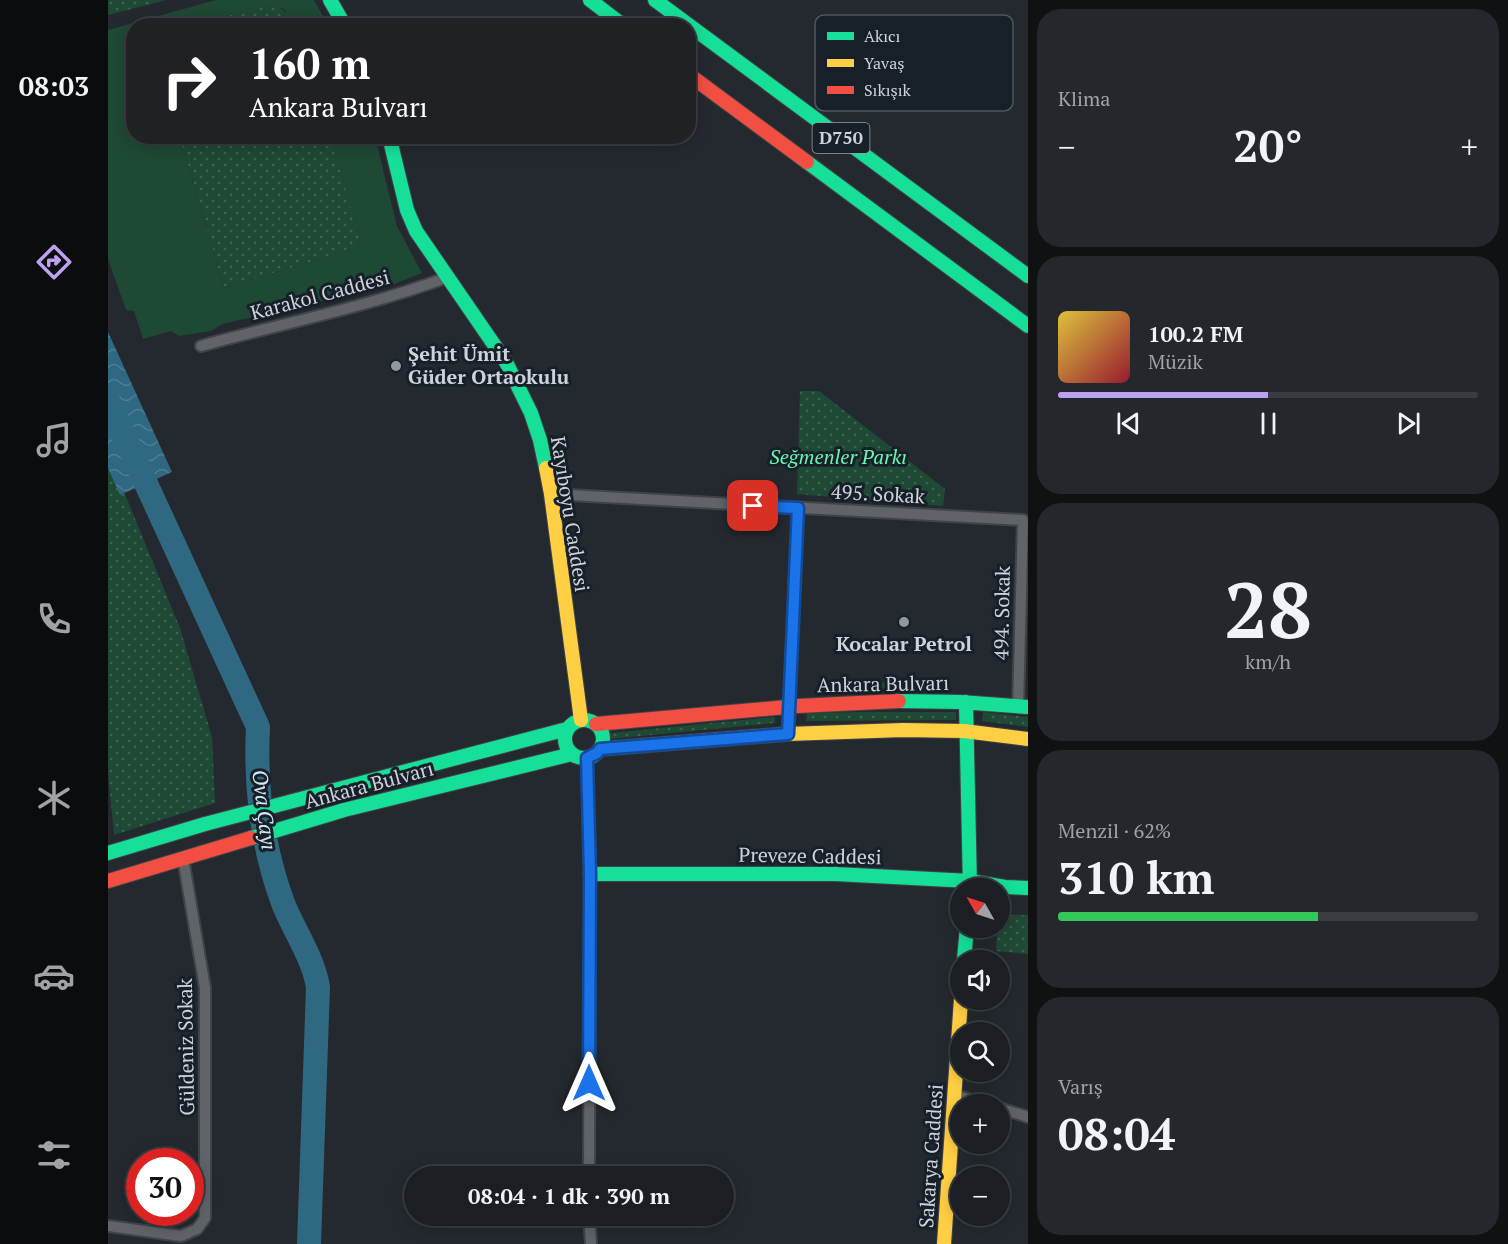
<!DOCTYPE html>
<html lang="tr">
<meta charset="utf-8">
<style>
:root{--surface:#1b1f23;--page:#24272b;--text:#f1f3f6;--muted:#a0a2a6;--line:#393d41;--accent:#bca0f2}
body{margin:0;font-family:"PT Serif",serif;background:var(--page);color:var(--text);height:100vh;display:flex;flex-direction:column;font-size:22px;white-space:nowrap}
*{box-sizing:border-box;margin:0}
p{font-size:20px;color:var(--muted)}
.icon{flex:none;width:33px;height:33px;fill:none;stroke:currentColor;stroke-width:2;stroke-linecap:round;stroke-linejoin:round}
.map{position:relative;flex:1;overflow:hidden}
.sheet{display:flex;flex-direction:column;gap:9px;padding:9px;background:#0f1113;width:480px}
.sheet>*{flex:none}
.banner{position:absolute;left:18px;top:18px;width:570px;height:126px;border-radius:24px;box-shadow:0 3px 15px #0003,0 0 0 2px var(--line);background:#202124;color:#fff;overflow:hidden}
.needle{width:39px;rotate:309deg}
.buttons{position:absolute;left:842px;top:878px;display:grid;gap:12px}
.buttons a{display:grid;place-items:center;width:60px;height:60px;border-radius:50%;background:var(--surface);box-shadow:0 3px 15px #0003,0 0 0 2px var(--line);font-size:30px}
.speed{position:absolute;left:18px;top:1148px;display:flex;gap:12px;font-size:30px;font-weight:700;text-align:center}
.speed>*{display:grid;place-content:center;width:78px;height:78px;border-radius:50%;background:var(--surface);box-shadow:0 3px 15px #0003,0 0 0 2px var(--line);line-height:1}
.speed .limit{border:9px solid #d22;background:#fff;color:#111}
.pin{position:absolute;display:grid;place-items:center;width:51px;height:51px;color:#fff;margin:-26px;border-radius:12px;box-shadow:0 3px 9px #0006}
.me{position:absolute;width:66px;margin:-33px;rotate:0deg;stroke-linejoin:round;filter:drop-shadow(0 0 4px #0008)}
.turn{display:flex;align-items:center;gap:21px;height:126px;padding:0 24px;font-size:27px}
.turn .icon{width:78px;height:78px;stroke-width:2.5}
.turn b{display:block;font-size:42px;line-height:51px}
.big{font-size:45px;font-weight:700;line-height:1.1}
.sheet .widget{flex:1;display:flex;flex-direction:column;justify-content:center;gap:9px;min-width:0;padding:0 21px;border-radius:24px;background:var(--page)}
.sheet .dial{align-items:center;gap:0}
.dial b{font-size:78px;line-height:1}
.song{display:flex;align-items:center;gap:18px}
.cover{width:72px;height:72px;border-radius:9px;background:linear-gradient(135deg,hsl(50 70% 55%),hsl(350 70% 35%))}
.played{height:6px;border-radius:3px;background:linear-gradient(90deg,var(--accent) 50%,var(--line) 50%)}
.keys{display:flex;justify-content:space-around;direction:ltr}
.heat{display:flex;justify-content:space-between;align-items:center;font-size:33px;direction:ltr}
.charge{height:9px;border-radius:4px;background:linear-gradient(90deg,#34c759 62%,var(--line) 0)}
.trip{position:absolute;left:296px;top:1166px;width:330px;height:60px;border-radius:30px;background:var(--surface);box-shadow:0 3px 15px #0003,0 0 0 2px var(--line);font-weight:700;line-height:60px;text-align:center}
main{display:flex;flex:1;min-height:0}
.menu{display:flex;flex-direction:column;width:108px;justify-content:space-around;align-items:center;background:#0b0c0e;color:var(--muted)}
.menu .icon{width:42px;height:42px}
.menu .active{color:var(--accent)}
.menu b{font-size:27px;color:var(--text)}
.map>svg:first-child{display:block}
.grass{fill:url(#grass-dots)}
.pitch{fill:#1e4935}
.water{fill:url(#water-waves)}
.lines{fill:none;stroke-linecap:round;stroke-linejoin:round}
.river{stroke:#2f6981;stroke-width:24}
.street-casing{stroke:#404449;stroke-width:14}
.fast-casing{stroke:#404449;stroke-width:16}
.slow-casing{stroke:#404449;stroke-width:16}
.jam-casing{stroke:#404449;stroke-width:16}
.street{stroke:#606469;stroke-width:10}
.fast{stroke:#16e098;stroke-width:14}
.slow{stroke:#ffcf43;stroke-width:14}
.jam{stroke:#f24e42;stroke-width:14}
.route-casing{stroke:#114b97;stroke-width:15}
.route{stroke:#1a73e8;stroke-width:10}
.poi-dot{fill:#92989e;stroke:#172029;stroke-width:2}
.labels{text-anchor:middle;stroke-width:6;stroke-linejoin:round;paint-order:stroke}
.shield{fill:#172029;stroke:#969da4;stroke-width:1.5}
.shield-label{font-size:18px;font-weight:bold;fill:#cdd3d9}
.street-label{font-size:20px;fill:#cdd3d9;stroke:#172029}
.poi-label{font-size:20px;font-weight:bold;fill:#cdd3d9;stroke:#172029;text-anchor:start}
.park-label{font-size:20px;font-style:italic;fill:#6af6b1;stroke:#172029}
.water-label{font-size:21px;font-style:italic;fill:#d0e9f5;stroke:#172029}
.key{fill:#172029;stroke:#4e565e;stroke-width:1.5}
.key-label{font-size:16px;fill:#cdd3d9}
</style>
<main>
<nav class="menu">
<b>08:03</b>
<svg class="icon active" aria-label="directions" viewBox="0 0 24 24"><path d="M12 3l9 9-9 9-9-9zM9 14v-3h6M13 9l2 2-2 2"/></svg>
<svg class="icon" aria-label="music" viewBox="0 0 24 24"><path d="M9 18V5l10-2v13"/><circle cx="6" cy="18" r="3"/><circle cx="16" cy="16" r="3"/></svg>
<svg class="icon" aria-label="phone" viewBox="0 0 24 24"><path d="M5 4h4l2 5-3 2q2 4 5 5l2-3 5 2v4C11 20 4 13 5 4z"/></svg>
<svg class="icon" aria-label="climate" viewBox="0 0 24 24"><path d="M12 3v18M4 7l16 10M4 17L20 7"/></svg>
<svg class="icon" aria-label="car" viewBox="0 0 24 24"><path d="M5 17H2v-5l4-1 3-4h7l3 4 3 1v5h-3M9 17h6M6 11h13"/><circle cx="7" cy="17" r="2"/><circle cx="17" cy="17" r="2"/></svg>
<svg class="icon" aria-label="filters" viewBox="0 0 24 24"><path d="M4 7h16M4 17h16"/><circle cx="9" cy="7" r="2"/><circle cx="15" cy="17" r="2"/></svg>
</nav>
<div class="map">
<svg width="920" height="1244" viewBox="0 0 920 1244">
<defs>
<pattern id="grass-dots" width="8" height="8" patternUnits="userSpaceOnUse" patternTransform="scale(1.5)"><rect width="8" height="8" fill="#1e4935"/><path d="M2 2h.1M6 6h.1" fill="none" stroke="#3e6252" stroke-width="1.8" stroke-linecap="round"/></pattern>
<pattern id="water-waves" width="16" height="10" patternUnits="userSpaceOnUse" patternTransform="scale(1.5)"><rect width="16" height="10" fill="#2f6981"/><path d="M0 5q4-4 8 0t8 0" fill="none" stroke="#4c7e92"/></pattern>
</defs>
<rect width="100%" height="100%" fill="#24292f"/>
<path class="grass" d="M0,0h58l-58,15z
M154,5c18,-1 26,6 34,20l-104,1z
M72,137h150l33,109 -139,42z
M692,391h19l126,98 -2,17 -146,-12z
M0,453l72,175 32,109 3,66 -101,32 -6,-62z
M801,681l11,10 -57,2 10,-10z
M757,712h91v8l-150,1 1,-8z
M875,712l45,5v10l-46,-6z
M667,717v6l-165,16v-6z
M901,915h19v39l-32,-3c1,-16 0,-25 13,-36z"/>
<path class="pitch" d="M108,0h98l14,25h-32l-12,-16 -15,-4 -77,20 -58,1v110l46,1 44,151 138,-42 -32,-109h45l22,89 25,47 -31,12 -169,39 -11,7 -32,5 -8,-5 -28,8 -9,-28 -8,-1 -18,-51v-229z"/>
<path class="water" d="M0,332l64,140 -52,23 -12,-27z"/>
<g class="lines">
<path class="river" d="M0,401l150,326c-3,60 4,119 25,176 11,28 30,54 35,84l-9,257"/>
<g class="street-casing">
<path id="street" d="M93,346c82,-23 167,-39 247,-69
M443,494l472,26 -5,187
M681,706l9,-198
M479,758l3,116 -1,302
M846,1095l31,9
M891,1108l29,9
M481,1215l2,29
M0,1226l73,10 16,-7 8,-11v-230l-22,-130"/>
</g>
<g class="fast-casing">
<path id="fast" d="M222,0l15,26
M482,0l34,26
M547,0l373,276
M281,136l18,74 9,21 90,131 25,51 9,27 6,28
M699,162l221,164
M791,701l61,1 68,5
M858,702l4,186
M457 739a19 19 0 1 1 38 0a19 19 0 1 1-38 0Z
M143,838l93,-28 228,-56
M0,853l97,-29 362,-95
M482,874h245l135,7 35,6 23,1
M856,960l3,-33"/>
</g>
<g class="slow-casing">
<path id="slow" d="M438,468l5,26 30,226
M492,749l187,-15 116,-4 61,1 64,8
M836,1244l17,-245"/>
</g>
<g class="jam-casing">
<path id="jam" d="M580,74l119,88
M488,724l202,-18 101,-5
M0,881l143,-43"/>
</g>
<use href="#street" class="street"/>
<use href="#fast" class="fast"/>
<use href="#slow" class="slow"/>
<use href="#jam" class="jam"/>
</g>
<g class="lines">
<g class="route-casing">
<path id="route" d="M481,1083l1,-209 -3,-116 10,-5 3,-4 188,-15 10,-226 -45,-2"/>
</g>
<use href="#route" class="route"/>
</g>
<g class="poi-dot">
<circle cx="288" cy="366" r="6"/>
<circle cx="796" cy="622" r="6"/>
</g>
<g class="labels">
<rect class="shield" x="704.5" y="123" width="57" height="30" rx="4.5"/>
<g class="shield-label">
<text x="733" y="144">D750</text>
</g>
<g class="street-label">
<text transform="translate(212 295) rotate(-15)" y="7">Karakol Caddesi</text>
<text transform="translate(770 494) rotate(3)" y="7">495. Sokak</text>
<text transform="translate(462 514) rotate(81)" y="7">Kayıboyu Caddesi</text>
<text transform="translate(894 613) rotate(-89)" y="7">494. Sokak</text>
<text transform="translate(775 684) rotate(-1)" y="7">Ankara Bulvarı</text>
<text transform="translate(261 785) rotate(-15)" y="7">Ankara Bulvarı</text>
<text transform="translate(702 856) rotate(1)" y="7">Preveze Caddesi</text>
<text transform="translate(78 1047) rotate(-91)" y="7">Güldeniz Sokak</text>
<text transform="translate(823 1156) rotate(-86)" y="7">Sakarya Caddesi</text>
</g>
<g class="poi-label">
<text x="300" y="361">Şehit Ümit<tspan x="300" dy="23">Güder Ortaokulu</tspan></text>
<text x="796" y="651" text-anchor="middle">Kocalar Petrol</text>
</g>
<g class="park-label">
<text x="730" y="464">Seğmenler Parkı</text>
</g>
<g class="water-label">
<text transform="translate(156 810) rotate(83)" y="7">Ova Çayı</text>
</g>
</g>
<rect x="707" y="15" width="198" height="96" rx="9" class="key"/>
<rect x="719" y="32" width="27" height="8" fill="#16e098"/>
<rect x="719" y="59" width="27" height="8" fill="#ffcf43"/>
<rect x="719" y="86" width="27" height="8" fill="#f24e42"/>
<g class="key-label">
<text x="756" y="42">Akıcı</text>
<text x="756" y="69">Yavaş</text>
<text x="756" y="96">Sıkışık</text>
</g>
</svg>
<div class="buttons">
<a><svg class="needle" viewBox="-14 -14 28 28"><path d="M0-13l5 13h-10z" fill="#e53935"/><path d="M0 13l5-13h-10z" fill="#a0a2a6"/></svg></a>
<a><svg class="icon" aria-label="sound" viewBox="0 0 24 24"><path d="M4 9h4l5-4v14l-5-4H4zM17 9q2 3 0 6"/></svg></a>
<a><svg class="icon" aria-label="search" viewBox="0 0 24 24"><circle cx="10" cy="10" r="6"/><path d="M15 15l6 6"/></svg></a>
<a>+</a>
<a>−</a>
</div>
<div class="speed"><div class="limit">30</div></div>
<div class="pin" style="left:645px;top:506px;background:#d93025"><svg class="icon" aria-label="arrive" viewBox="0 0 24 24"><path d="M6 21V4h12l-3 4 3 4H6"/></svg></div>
<svg class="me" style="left:481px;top:1083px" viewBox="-20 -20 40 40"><path d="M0-17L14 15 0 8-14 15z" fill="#1a73e8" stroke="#fff" stroke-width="4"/></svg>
<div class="trip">08:04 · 1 dk · 390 m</div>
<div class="banner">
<div class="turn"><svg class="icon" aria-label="right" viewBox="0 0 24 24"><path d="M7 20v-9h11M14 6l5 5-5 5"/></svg><div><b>160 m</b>Ankara Bulvarı</div></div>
</div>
</div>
<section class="sheet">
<div class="widget"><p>Klima</p>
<div class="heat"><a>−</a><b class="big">20°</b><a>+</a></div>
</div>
<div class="widget">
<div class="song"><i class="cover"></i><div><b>100.2 FM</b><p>Müzik</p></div></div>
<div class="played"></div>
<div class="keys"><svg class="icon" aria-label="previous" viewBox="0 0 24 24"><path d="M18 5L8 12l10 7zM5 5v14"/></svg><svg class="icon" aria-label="pause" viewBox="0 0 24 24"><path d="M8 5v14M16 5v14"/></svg><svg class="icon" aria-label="next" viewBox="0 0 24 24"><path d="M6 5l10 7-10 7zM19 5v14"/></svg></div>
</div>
<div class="widget dial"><b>28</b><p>km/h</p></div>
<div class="widget"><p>Menzil · 62%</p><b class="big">310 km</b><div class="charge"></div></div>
<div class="widget"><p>Varış</p><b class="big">08:04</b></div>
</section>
</main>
